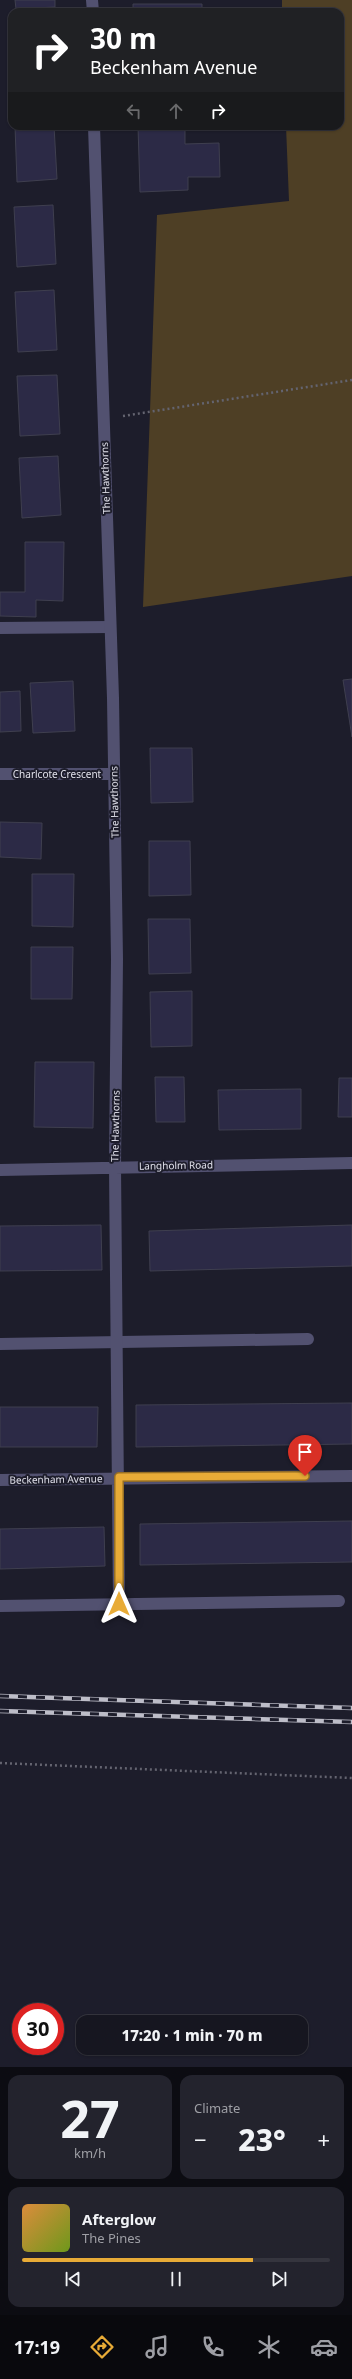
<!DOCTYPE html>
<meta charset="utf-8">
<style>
:root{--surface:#161620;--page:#23232d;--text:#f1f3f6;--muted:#9e9fa5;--line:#35353e;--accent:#e8ab37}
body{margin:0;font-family:"Noto Sans",sans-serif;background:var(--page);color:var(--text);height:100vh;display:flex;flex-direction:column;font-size:15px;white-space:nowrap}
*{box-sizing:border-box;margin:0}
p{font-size:13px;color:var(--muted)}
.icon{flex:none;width:22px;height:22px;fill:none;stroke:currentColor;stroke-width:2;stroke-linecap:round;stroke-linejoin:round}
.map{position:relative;height:2067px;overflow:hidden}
.details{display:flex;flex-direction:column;gap:8px;padding:8px;background:#0c0c12;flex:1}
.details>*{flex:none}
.hud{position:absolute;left:8px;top:8px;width:336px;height:122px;border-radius:12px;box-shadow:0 1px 3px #0004,0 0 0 1px var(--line);background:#202124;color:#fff;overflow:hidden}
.speed{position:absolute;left:12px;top:2003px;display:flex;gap:8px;font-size:20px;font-weight:700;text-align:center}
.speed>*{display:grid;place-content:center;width:52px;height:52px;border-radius:50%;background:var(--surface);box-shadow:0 1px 3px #0004,0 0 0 1px var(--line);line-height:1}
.speed .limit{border:6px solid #d22;background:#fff;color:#111}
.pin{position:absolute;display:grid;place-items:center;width:34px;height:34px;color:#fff;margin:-41px -17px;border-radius:50% 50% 50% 0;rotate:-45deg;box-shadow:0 0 4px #0007}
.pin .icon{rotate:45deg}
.me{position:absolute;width:44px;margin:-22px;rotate:0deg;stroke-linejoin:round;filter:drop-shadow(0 0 3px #0008)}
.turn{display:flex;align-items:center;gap:14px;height:84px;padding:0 16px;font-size:18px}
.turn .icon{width:52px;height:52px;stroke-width:2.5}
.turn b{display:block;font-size:28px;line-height:34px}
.lanes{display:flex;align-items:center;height:38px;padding:0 16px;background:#0003;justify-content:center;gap:20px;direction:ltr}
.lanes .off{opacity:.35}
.big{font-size:30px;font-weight:800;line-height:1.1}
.details .widget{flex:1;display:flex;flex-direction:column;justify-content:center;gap:6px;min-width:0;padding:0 14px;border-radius:12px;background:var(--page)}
.details .dial{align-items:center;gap:0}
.dial b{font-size:52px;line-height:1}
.song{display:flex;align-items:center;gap:12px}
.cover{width:48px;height:48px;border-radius:6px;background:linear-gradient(135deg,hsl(30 70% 55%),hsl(80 70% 35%))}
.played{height:4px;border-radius:2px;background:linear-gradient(90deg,var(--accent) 75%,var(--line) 75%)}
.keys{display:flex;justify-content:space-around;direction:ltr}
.heat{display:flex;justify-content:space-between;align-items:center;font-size:22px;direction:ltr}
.details .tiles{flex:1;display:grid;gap:8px;grid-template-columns:1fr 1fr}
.widget:last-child{grid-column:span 2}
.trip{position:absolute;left:76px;top:2015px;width:232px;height:40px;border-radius:12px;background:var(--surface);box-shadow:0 1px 3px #0004,0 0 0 1px var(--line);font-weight:800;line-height:40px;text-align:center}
.tab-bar{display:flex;height:64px;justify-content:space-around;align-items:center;background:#09090d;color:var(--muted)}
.tab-bar .icon{width:28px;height:28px}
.tab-bar .selected{color:var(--accent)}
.tab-bar b{font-size:18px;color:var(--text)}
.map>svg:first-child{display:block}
.green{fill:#4e3f25}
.building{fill:#2c2a46;stroke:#3f3f4f}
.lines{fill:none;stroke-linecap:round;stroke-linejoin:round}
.path{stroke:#646470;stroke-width:2.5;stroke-dasharray:2 3;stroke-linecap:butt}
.lane{stroke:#525170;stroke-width:12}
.street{stroke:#525170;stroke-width:12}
.rail-casing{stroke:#bdbdc8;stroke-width:4.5}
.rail{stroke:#1d1d2b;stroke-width:3;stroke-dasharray:9;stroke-linecap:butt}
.route-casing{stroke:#976f24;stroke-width:10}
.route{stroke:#e8ab37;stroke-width:7}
.labels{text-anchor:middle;stroke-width:4;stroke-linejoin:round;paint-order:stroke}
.street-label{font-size:10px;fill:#e1e1eb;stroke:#1d1d2b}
</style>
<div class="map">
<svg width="352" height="2067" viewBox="0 0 352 2067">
<rect width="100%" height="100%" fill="#1d1d2b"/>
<path class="green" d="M282,0h70v576l-209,31 14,-392 132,-14 -3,-75h54v-114h-58z"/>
<path class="building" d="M15,0h40v7l-39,2z
M133,4h69v8h-69z
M15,126h39l3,53 -40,3z
M138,126h47v18l34,-1 1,34h-32v13l-48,2z
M53,205l3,59 -39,3 -3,-60z
M54,290l3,60 -39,2 -3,-60z
M57,375l3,59 -40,2 -3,-60z
M58,456l3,59 -39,3 -3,-60z
M25,542h39l-1,59 -27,-1v17l-36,-1v-24h25z
M352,679v58l-9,-57z
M73,681l2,50 -42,2 -3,-50z
M20,691l1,40 -21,1v-40z
M150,748h42l1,54 -42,1z
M0,822l42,1 -1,36 -41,-2z
M149,841h41l1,54 -42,1z
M32,874h42l-1,53 -41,-1z
M148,919h42l1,54 -42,1z
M31,947h42l-1,52h-41z
M192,991v55l-41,1 -1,-55z
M35,1062h59l-1,66 -59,-1z
M155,1077h29l1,45h-29z
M339,1078h13v39h-14z
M301,1089v40l-82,1 -1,-40z
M101,1225l1,45 -102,1v-45z
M352,1225v41l-202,5 -1,-40z
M352,1403v41l-216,3v-42z
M0,1407h98l-1,40h-97z
M352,1521v41l-212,3v-41z
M104,1527l1,39 -105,3v-40z"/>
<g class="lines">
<path class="path" d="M123,416l229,-36
M0,1763l352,15"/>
<path class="lane" d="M0,628l110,-1
M0,1344l308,-5
M0,1606l339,-5"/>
<path class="street" d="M92,0l1,12
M94,126l19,572 4,261 -2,207 4,438
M0,774h114
M0,1170l352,-7
M0,1480l352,-4"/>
<g class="rail-casing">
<path id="rail" d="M0,1696l352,12
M0,1711l352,11"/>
</g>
<use href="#rail" class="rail"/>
</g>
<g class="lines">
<g class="route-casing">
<path id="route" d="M119,1604v-127l186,-1"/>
</g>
<use href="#route" class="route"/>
</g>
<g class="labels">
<g class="street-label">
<text transform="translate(105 478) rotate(-92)" y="4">The Hawthorns</text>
<text x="57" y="778">Charlcote Crescent</text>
<text transform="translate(114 802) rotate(-91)" y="4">The Hawthorns</text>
<text transform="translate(115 1126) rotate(-89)" y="4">The Hawthorns</text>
<text transform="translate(176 1165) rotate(-1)" y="4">Langholm Road</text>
<text transform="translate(56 1479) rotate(-1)" y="4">Beckenham Avenue</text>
</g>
</g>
</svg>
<div class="speed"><div class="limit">30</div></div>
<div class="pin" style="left:305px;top:1476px;background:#d93025"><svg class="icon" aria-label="arrive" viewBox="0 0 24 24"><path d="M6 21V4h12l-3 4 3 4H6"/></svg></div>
<svg class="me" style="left:119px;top:1604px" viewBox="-20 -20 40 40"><path d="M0-17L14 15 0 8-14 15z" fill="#e8ab37" stroke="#fff" stroke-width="4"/></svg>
<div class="trip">17:20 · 1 min · 70 m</div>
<div class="hud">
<div class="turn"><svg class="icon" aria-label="right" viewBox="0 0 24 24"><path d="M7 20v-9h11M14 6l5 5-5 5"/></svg><div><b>30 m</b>Beckenham Avenue</div></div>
<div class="lanes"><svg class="icon off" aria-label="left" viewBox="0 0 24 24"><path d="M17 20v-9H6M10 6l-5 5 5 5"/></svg><svg class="icon off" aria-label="ahead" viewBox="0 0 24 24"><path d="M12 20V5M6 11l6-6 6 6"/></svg><svg class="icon" aria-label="right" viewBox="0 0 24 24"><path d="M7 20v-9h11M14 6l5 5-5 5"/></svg></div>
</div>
</div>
<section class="details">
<div class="tiles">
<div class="widget dial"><b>27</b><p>km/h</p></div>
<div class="widget"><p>Climate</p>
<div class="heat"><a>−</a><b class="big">23°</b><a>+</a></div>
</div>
<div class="widget">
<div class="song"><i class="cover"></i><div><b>Afterglow</b><p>The Pines</p></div></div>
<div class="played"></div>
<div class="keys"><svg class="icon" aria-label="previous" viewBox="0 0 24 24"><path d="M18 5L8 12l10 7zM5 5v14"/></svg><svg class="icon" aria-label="pause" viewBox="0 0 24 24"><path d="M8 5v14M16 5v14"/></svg><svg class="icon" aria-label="next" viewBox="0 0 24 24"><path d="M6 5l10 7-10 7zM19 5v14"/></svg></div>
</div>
</div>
</section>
<nav class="tab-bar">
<b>17:19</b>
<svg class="icon selected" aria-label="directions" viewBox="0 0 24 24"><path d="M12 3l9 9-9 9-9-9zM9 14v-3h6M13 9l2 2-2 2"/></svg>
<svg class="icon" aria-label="music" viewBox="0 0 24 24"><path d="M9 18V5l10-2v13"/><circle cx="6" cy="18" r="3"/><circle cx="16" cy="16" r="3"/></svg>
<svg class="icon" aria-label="phone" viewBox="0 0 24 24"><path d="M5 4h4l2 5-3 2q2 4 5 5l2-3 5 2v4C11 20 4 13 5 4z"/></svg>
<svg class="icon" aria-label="climate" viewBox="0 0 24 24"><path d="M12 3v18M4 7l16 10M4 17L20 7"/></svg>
<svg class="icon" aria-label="car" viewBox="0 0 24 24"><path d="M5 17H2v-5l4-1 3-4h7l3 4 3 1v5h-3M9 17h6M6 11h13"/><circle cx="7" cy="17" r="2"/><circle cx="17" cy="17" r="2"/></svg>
</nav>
